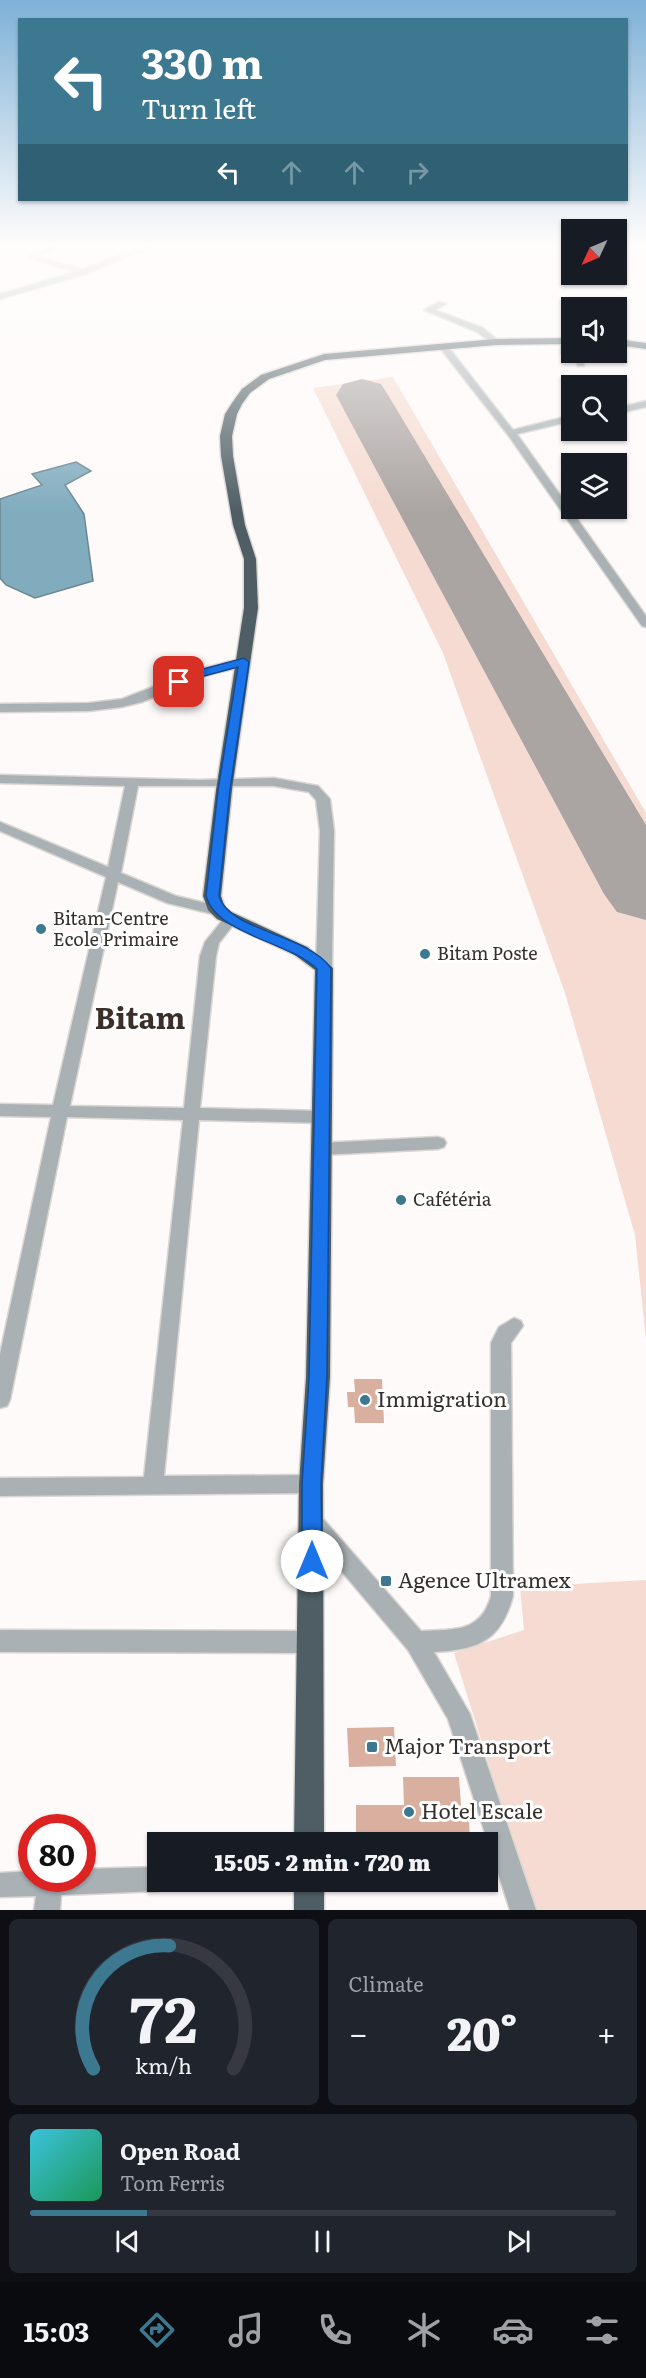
<!DOCTYPE html>
<meta charset="utf-8">
<style>
:root{--surface:#171b24;--page:#20242c;--text:#f1f3f6;--muted:#9ea1a6;--line:#363941;--accent:#3c7990}
body{margin:0;font-family:Literata,serif;background:var(--page);color:var(--text);height:100vh;display:flex;flex-direction:column;font-size:22px;white-space:nowrap}
*{box-sizing:border-box;margin:0}
p{font-size:20px;color:var(--muted)}
.icon{flex:none;width:33px;height:33px;fill:none;stroke:currentColor;stroke-width:2;stroke-linecap:round;stroke-linejoin:round}
.map{position:relative;height:1910px;overflow:hidden}
.details{display:flex;flex-direction:column;gap:9px;padding:9px;background:#0d0f14;flex:1}
.details>*{flex:none}
.guide{position:absolute;left:18px;top:18px;width:610px;height:183px;border-radius:0px;box-shadow:0 2px 4px #0004;background:#3c7990;color:#fff;overflow:hidden}
.needle{width:39px;rotate:226deg}
.fabs{position:absolute;left:561px;top:219px;display:grid;gap:12px}
.fabs a{display:grid;place-items:center;width:66px;height:66px;border-radius:0px;background:var(--surface);box-shadow:0 2px 4px #0004;font-size:30px}
.speed{position:absolute;left:18px;top:1814px;display:flex;gap:12px;font-size:30px;font-weight:700;text-align:center}
.speed>*{display:grid;place-content:center;width:78px;height:78px;border-radius:50%;background:var(--surface);box-shadow:0 2px 4px #0004;line-height:1}
.speed .limit{border:9px solid #d22;background:#fff;color:#111}
.pin{position:absolute;display:grid;place-items:center;width:51px;height:51px;color:#fff;margin:-26px;border-radius:12px;box-shadow:0 3px 9px #0006}
.me{position:absolute;width:66px;margin:-33px;rotate:0deg;stroke-linejoin:round;filter:drop-shadow(0 0 4px #0008)}
.turn{display:flex;align-items:center;gap:21px;height:126px;padding:0 24px;font-size:27px}
.turn .icon{width:78px;height:78px;stroke-width:2.5}
.turn b{display:block;font-size:42px;line-height:51px}
.lanes{display:flex;align-items:center;height:57px;padding:0 24px;background:#0003;justify-content:center;gap:30px;direction:ltr}
.lanes .off{opacity:.35}
.big{font-size:45px;font-weight:800;line-height:1.1}
.details .card{flex:1;display:flex;flex-direction:column;justify-content:center;gap:9px;min-width:0;padding:0 21px;border-radius:9px;background:var(--page)}
.details .dial{align-items:center;gap:0}
.dial svg{height:156px;overflow:visible;fill:none;stroke:var(--line);stroke-width:7;stroke-linecap:round;text-anchor:middle}
.dial text{fill:var(--text);stroke:none}
.song{display:flex;align-items:center;gap:18px}
.cover{width:72px;height:72px;border-radius:9px;background:linear-gradient(135deg,hsl(190 70% 55%),hsl(150 70% 35%))}
.played{height:6px;border-radius:3px;background:linear-gradient(90deg,var(--accent) 20%,var(--line) 20%)}
.keys{display:flex;justify-content:space-around;direction:ltr}
.heat{display:flex;justify-content:space-between;align-items:center;font-size:33px;direction:ltr}
.details .tiles{flex:1;display:grid;gap:9px;grid-template-columns:1fr 1fr}
.card:last-child{grid-column:span 2}
.trip{position:absolute;left:147px;top:1832px;width:351px;height:60px;border-radius:0px;background:var(--surface);box-shadow:0 2px 4px #0004;font-weight:800;line-height:60px;text-align:center}
.menu{display:flex;height:96px;justify-content:space-around;align-items:center;background:#090b0e;color:var(--muted)}
.menu .icon{width:42px;height:42px}
.menu .current{color:var(--accent)}
.menu b{font-size:27px;color:var(--text)}
.map>svg:first-child{display:block}
.green{fill:#f5dbd1}
.water{fill:#80acbe;stroke:#6a8792;stroke-width:1.5}
.lines{fill:none;stroke-linecap:round;stroke-linejoin:round}
.runway{fill:#aaa4a2;fill-rule:evenodd}
.building{fill:#d9b0a0}
.street-casing{stroke:#dad6d4;stroke-width:3}
.highway-casing{stroke:#dad6d4;stroke-width:3}
.street{fill:#a9b1b4;fill-rule:evenodd}
.highway{fill:#4e5e64;fill-rule:evenodd}
.route{fill:#1a73e8;stroke:#114b97;stroke-width:1.5}
.poi-dot{fill:#3c7990;stroke:#fff;stroke-width:2}
.labels{text-anchor:middle;stroke-width:6;stroke-linejoin:round;paint-order:stroke}
.poi-label{font-size:18px;fill:#36302d;stroke:#fff;text-anchor:start}
.near-poi-label{font-size:21px;fill:#36302d;stroke:#fff;text-anchor:start}
.town-label{font-size:30px;font-weight:bold;fill:#3c2e29;stroke:#fff}
</style>
<div class="map">
<svg width="646" height="1910" viewBox="0 0 646 1910">
<rect width="100%" height="100%" fill="#fefaf9"/>
<path class="green" d="M393,377l253,436v526l-11,-104 -70,-242 -122,-340 -130,-265z
M646,1580v330h-112l-80,-257 70,-23 -4,-43z"/>
<path class="water" d="M76,462l15,9 -26,14 19,29 9,67 -58,17 -29,-13 -6,-7v-79l42,-14 -10,-11z"/>
<g class="lines">
<path class="runway" d="M362,379l19,5 7,11 258,430v95l-29,-8 -13,-18 -268,-499 7,-11z"/>
</g>
<path class="building" d="M354,1379h28l2,44h-29l-1,-16h-6l-1,-15h8z
M394,1727l2,39 -47,1 -2,-39z
M403,1777h56l3,42h7l1,23h-114v-37h48z"/>
<g class="lines">
<g class="street-casing">
<path id="street" d="M55,244h11l-28,13 45,12 65,-25h11l-73,30 -86,25v-5l75,-22 -48,-15z
M439,302l7,2 -11,6 48,18 17,14 -7,2 -16,-12 -53,-22z
M562,339h6v11l15,8 1,8h-6l-2,-5 -15,-8z
M440,344h6l67,86 59,-15v6l-55,13 129,182v11l-4,-1 -134,-191 -68,-87z
M646,401v6l-30,7v-6z
M244,658l6,4 -2,3 -44,11 -62,26 -20,5 -33,4 -89,1v-8l89,-1 33,-4 74,-29z
M0,775l199,5 75,-2 44,8 12,13 4,32 -2,137 -8,5 -8,-5 4,-137 -4,-31 -7,-8 -35,-6h-136l-17,87 55,23 46,11 2,3 -7,5 -50,-12 -49,-21 -48,224 114,2 16,-152 5,-14 20,-25h10l2,3 -18,23 -3,13 -16,152 122,3 6,2 2,4 -2,4 -6,2 -123,-3 -35,356 147,-1 7,3 3,6 -3,6 -7,3 -311,3v-18l144,-1 39,-357 -116,-3 -57,283 -3,6 -7,2v-54l51,-237 -51,-1v-12l53,1 53,-228 -106,-46v-9l108,45 17,-81 -125,-3z
M438,1137l6,2 2,4 -2,4 -6,2 -117,6 -6,-2 -3,-4 3,-4 6,-2z
M514,1318l7,3 2,5 -12,17 2,253c-12,45 -35,54 -79,56l36,62 66,196h-26l-62,-191 -40,-69 -103,-122 -3,-7 3,-7 7,-2 7,2 102,117c33,-2 60,2 70,-35v-253l8,-16z
M0,1630l312,1 8,3 3,8 -3,8 -8,3 -312,-1z
M158,1867v14h12l-3,7 -9,3 -97,4 -1,15h-26l2,-14 -36,1v-24l32,-2v7h50v-9z"/>
</g>
<g class="highway-casing">
<path id="highway" d="M572,338v6l-76,1 -171,15 -56,19 -19,14 -8,11 -5,10 -5,22 1,20 12,69 11,34 2,49 -26,182 -11,106 4,12 4,3 78,36 26,21 -3,409 -7,107 1,358h-30l5,-358 7,-107 9,-407 -20,-15 -78,-36 -9,-9 -5,-14 13,-106 28,-182v-49l-11,-34 -12,-69 -1,-20 5,-22 7,-11 10,-14 19,-14 63,-21 172,-15z
M616,339l30,4v6l-30,-4z
M294,1881h30v29h-30z"/>
</g>
<use href="#street" class="street"/>
<use href="#highway" class="highway"/>
</g>
<linearGradient id="sky" x2="0" y2="1"><stop stop-color="#7eb1d7"/><stop offset="0.48" stop-color="#fffdfc"/><stop offset="1" stop-color="#fffdfc" stop-opacity="0"/></linearGradient>
<rect width="646" height="512" fill="url(#sky)"/>
<path class="route" d="M244,658l5,4 -19,128 -11,106c10,35 88,38 112,72l-4,409 -6,107 1,77 -3,6 -7,3 -7,-3 -3,-6v-77l7,-107 8,-408c-29,-28 -100,-34 -111,-73l12,-106 20,-123 -34,9 -25,9 -6,-3 23,-11z"/>
<g class="poi-dot">
<circle cx="41" cy="929" r="6"/>
<circle cx="425" cy="954" r="6"/>
<circle cx="401" cy="1200" r="6"/>
<circle cx="365" cy="1400" r="6"/>
<rect x="380" y="1575" width="12" height="12" rx="3"/>
<rect x="366" y="1741" width="12" height="12" rx="3"/>
<circle cx="409" cy="1812" r="6"/>
</g>
<g class="labels">
<g class="poi-label">
<text x="53" y="925">Bitam-Centre<tspan x="53" dy="21">Ecole Primaire</tspan></text>
<text x="437" y="960">Bitam Poste</text>
<text x="413" y="1206">Cafétéria</text>
</g>
<g class="near-poi-label">
<text x="377" y="1407">Immigration</text>
<text x="398" y="1588">Agence Ultramex</text>
<text x="384" y="1754">Major Transport</text>
<text x="421" y="1819">Hotel Escale</text>
</g>
<g class="town-label">
<text x="140" y="1029">Bitam</text>
</g>
</g>
</svg>
<div class="fabs">
<a><svg class="needle" viewBox="-14 -14 28 28"><path d="M0-13l5 13h-10z" fill="#e53935"/><path d="M0 13l5-13h-10z" fill="#9ea1a6"/></svg></a>
<a><svg class="icon" aria-label="sound" viewBox="0 0 24 24"><path d="M4 9h4l5-4v14l-5-4H4zM17 9q2 3 0 6"/></svg></a>
<a><svg class="icon" aria-label="search" viewBox="0 0 24 24"><circle cx="10" cy="10" r="6"/><path d="M15 15l6 6"/></svg></a>
<a><svg class="icon" aria-label="layers" viewBox="0 0 24 24"><path d="M12 4l9 5-9 5-9-5zM3 14l9 5 9-5"/></svg></a>
</div>
<div class="speed"><div class="limit">80</div></div>
<div class="pin" style="left:179px;top:682px;background:#d93025"><svg class="icon" aria-label="arrive" viewBox="0 0 24 24"><path d="M6 21V4h12l-3 4 3 4H6"/></svg></div>
<svg class="me" style="left:312px;top:1561px" viewBox="-20 -20 40 40"><circle r="19" fill="#fff"/><path d="M0-13L10 11 0 6-10 11z" fill="#1a73e8"/></svg>
<div class="trip">15:05 · 2 min · 720 m</div>
<div class="guide">
<div class="turn"><svg class="icon" aria-label="left" viewBox="0 0 24 24"><path d="M17 20v-9H6M10 6l-5 5 5 5"/></svg><div><b>330 m</b>Turn left</div></div>
<div class="lanes"><svg class="icon" aria-label="left" viewBox="0 0 24 24"><path d="M17 20v-9H6M10 6l-5 5 5 5"/></svg><svg class="icon off" aria-label="ahead" viewBox="0 0 24 24"><path d="M12 20V5M6 11l6-6 6 6"/></svg><svg class="icon off" aria-label="ahead" viewBox="0 0 24 24"><path d="M12 20V5M6 11l6-6 6 6"/></svg><svg class="icon off" aria-label="right" viewBox="0 0 24 24"><path d="M7 20v-9h11M14 6l5 5-5 5"/></svg></div>
</div>
</div>
<section class="details">
<div class="tiles">
<div class="card dial"><svg viewBox="0 0 100 80">
<path d="M14 69A42 42 0 1 1 86 69"/>
<path d="M14 69A42 42 0 0 1 53 6" stroke="#3c7990"/>
<text x="50" y="56" font-size="32" font-weight="700">72</text>
<text x="50" y="72" font-size="11">km/h</text>
</svg></div>
<div class="card"><p>Climate</p>
<div class="heat"><a>−</a><b class="big">20°</b><a>+</a></div>
</div>
<div class="card">
<div class="song"><i class="cover"></i><div><b>Open Road</b><p>Tom Ferris</p></div></div>
<div class="played"></div>
<div class="keys"><svg class="icon" aria-label="previous" viewBox="0 0 24 24"><path d="M18 5L8 12l10 7zM5 5v14"/></svg><svg class="icon" aria-label="pause" viewBox="0 0 24 24"><path d="M8 5v14M16 5v14"/></svg><svg class="icon" aria-label="next" viewBox="0 0 24 24"><path d="M6 5l10 7-10 7zM19 5v14"/></svg></div>
</div>
</div>
</section>
<nav class="menu">
<b>15:03</b>
<svg class="icon current" aria-label="directions" viewBox="0 0 24 24"><path d="M12 3l9 9-9 9-9-9zM9 14v-3h6M13 9l2 2-2 2"/></svg>
<svg class="icon" aria-label="music" viewBox="0 0 24 24"><path d="M9 18V5l10-2v13"/><circle cx="6" cy="18" r="3"/><circle cx="16" cy="16" r="3"/></svg>
<svg class="icon" aria-label="phone" viewBox="0 0 24 24"><path d="M5 4h4l2 5-3 2q2 4 5 5l2-3 5 2v4C11 20 4 13 5 4z"/></svg>
<svg class="icon" aria-label="climate" viewBox="0 0 24 24"><path d="M12 3v18M4 7l16 10M4 17L20 7"/></svg>
<svg class="icon" aria-label="car" viewBox="0 0 24 24"><path d="M5 17H2v-5l4-1 3-4h7l3 4 3 1v5h-3M9 17h6M6 11h13"/><circle cx="7" cy="17" r="2"/><circle cx="17" cy="17" r="2"/></svg>
<svg class="icon" aria-label="filters" viewBox="0 0 24 24"><path d="M4 7h16M4 17h16"/><circle cx="9" cy="7" r="2"/><circle cx="15" cy="17" r="2"/></svg>
</nav>
